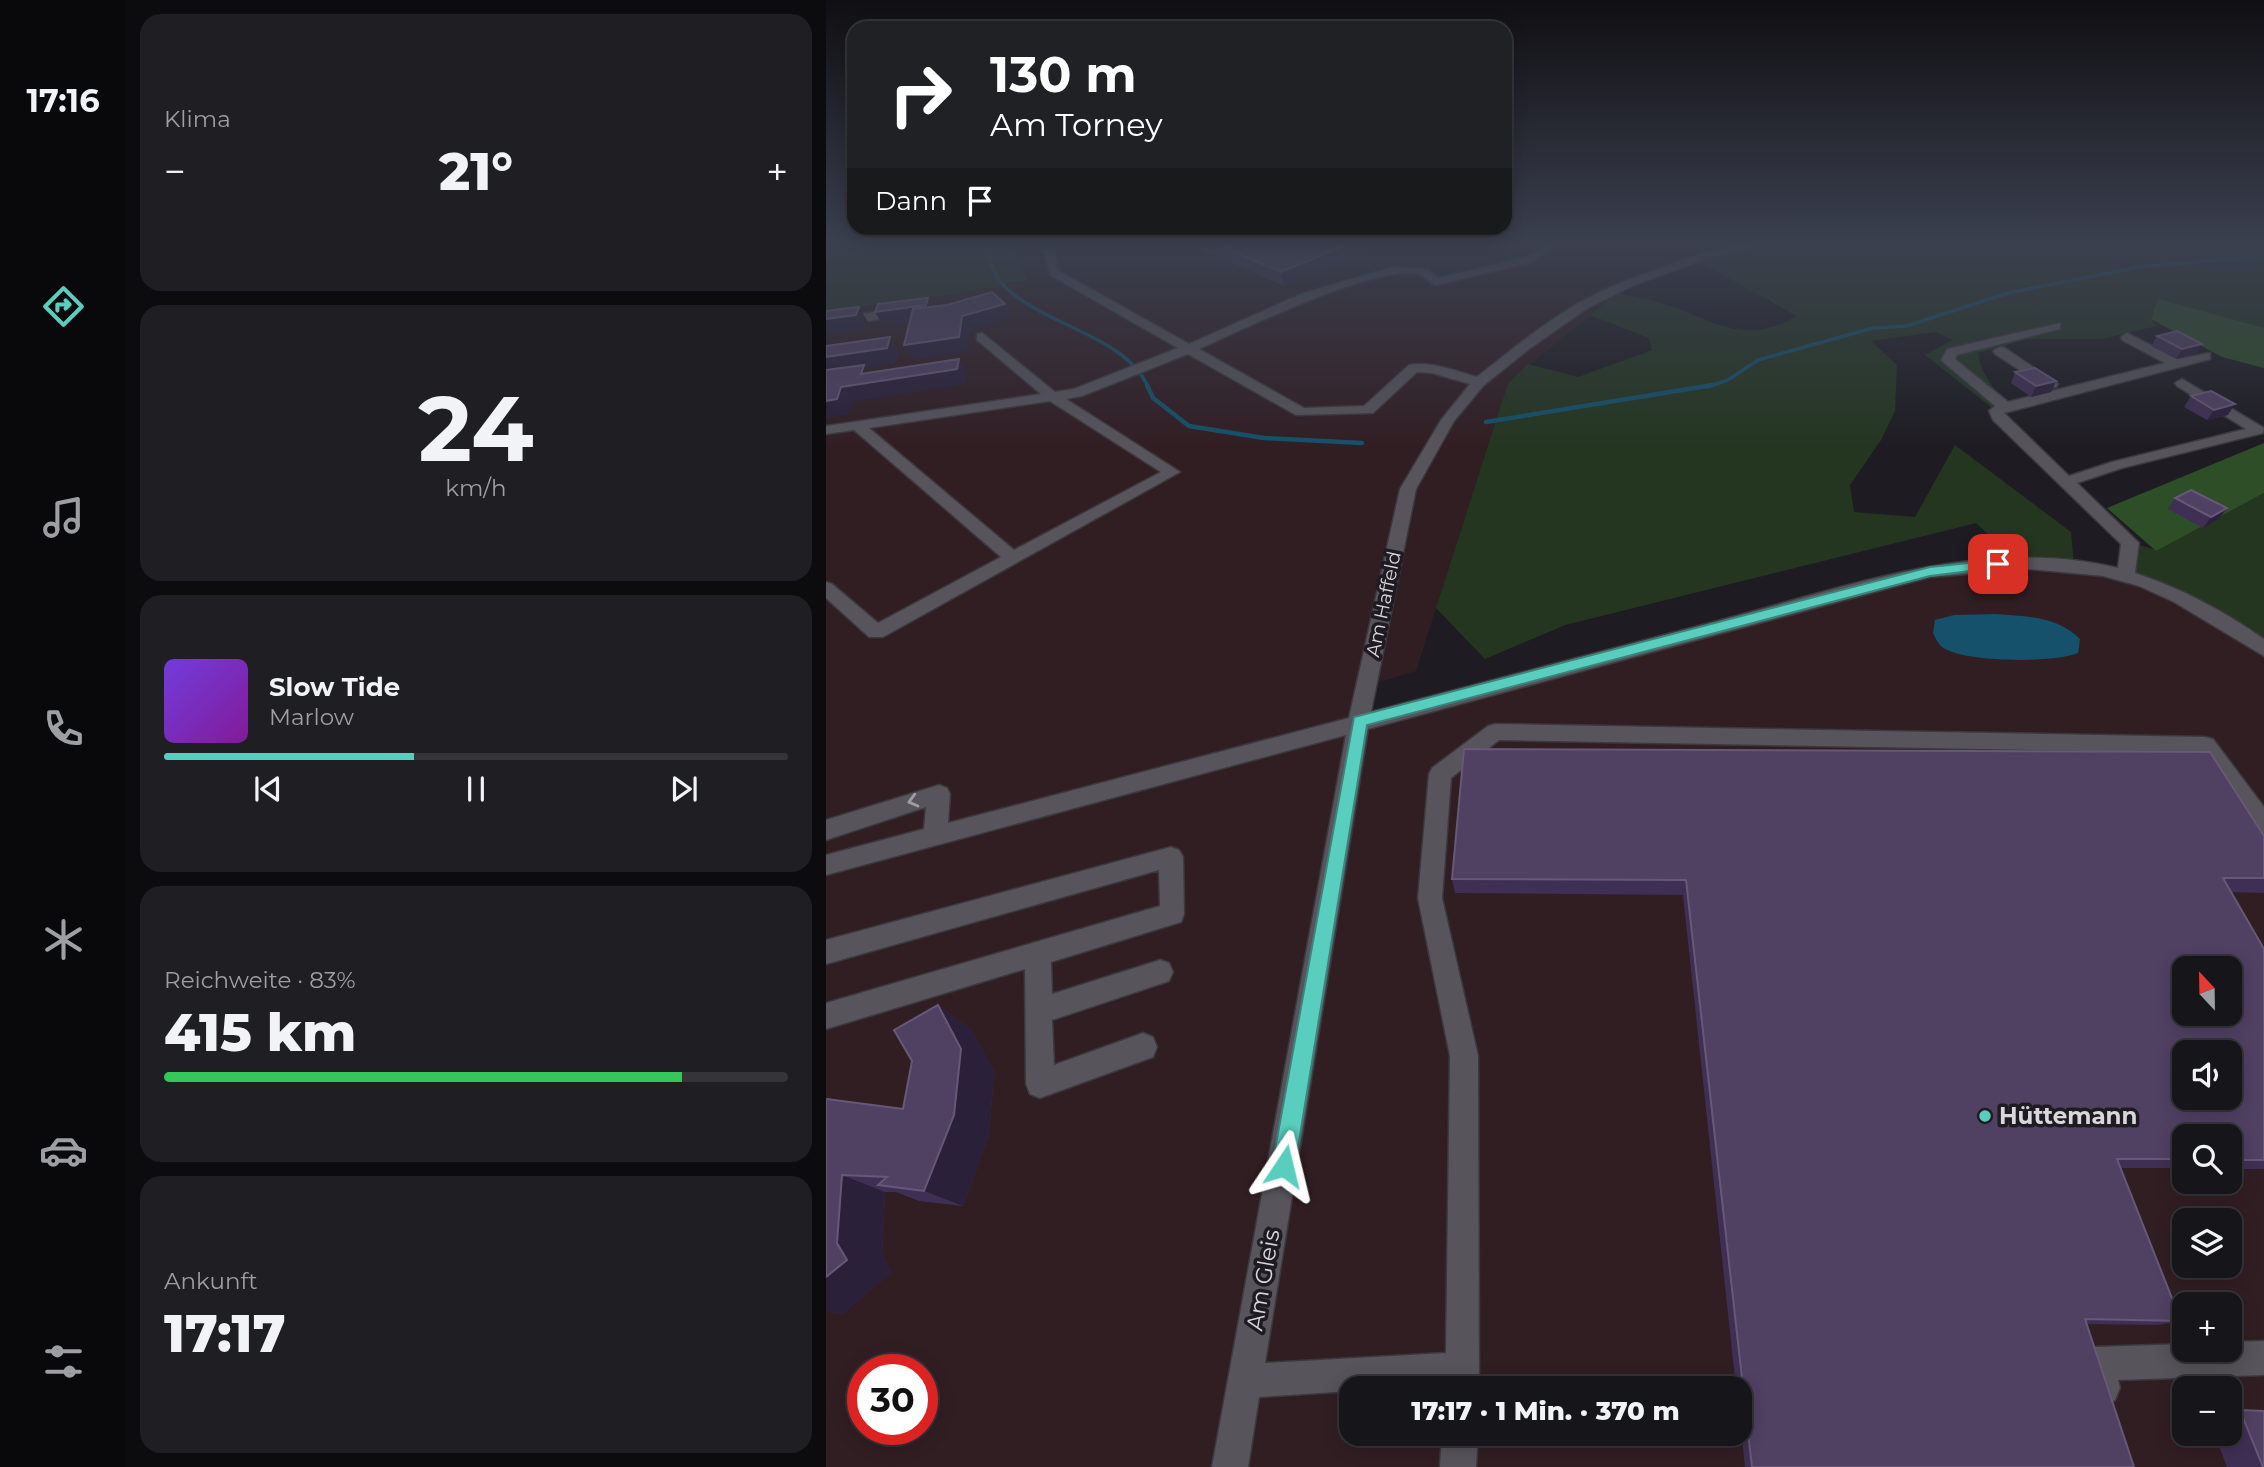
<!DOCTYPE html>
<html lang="de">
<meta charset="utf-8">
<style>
:root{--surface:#16151a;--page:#1f1e23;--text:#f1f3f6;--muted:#9e9fa2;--line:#353439;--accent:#5acebe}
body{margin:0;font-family:Montserrat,sans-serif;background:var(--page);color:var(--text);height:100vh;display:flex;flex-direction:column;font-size:26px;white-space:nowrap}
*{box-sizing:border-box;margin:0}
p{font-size:23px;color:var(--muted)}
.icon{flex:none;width:38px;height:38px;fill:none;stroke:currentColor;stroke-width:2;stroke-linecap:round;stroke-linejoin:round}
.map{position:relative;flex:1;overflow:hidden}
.sheet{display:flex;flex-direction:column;gap:14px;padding:14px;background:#0c0c0e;width:700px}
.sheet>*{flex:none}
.banner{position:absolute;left:21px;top:21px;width:665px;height:214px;border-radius:21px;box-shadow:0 4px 18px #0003,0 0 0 2px var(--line);background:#202124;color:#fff;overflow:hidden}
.needle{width:46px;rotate:338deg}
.fabs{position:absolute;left:1346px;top:956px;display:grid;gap:14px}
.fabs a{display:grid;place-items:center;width:70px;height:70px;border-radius:14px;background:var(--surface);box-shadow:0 4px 18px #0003,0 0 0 2px var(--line);font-size:35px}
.speed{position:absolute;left:21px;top:1354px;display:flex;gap:14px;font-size:35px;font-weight:700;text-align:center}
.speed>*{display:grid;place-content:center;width:91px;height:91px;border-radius:50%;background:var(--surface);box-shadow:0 4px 18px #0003,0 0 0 2px var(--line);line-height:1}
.speed .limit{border:10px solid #d22;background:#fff;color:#111}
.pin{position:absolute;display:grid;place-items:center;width:60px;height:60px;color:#fff;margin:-30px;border-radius:14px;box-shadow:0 4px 10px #0006}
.me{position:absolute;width:77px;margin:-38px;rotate:10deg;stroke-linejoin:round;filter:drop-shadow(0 0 5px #0008)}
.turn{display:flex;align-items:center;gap:24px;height:147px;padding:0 28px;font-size:32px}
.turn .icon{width:91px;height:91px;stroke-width:2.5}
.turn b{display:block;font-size:49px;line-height:60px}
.then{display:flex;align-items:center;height:66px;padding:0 28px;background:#0003;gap:14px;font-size:26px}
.big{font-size:52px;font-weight:800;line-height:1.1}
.sheet .card{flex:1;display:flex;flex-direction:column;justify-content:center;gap:10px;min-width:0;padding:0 24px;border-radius:21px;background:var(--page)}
.sheet .dial{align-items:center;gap:0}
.dial b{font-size:91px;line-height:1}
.song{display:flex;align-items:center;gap:21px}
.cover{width:84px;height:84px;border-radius:10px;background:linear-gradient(135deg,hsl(260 70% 55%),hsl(290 70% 35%))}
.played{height:7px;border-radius:4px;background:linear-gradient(90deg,var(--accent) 40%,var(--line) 40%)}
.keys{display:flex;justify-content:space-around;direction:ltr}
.heat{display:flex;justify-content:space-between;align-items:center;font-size:38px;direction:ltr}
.charge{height:10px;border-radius:5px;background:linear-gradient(90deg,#34c759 83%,var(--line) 0)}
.trip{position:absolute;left:513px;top:1376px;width:413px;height:70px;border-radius:21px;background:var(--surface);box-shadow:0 4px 18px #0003,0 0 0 2px var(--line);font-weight:800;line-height:70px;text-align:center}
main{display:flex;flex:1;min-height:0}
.tab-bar{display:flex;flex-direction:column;width:126px;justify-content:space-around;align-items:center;background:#09080a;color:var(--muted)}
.tab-bar .icon{width:49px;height:49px}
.tab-bar .on{color:var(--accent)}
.tab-bar b{font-size:32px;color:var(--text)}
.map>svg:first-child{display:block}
.industrial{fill:#311e23;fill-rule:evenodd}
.green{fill:#243620}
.forest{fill:#2e4e28}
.water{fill:#15516a}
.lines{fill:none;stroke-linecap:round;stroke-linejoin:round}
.stream-far1{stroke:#15516a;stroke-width:3.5}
.stream{stroke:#15516a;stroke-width:4.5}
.minor-casing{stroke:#3a393d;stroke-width:3}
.minor{fill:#57545b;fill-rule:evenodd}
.wall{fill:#402f54}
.shaded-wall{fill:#2b203a}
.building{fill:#504163;stroke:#665876;stroke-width:2;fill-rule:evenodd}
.oneway{stroke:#9e9ca1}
.route{fill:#5acebe;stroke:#3a867c;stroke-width:2}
.poi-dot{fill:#5acebe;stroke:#1e1c22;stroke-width:2.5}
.labels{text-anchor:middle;stroke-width:7;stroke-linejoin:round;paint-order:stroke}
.street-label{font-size:19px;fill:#d9d7db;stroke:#1e1c22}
.near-poi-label{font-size:23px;font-weight:bold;fill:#d9d7db;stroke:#1e1c22;text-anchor:start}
.near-street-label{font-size:23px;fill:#d9d7db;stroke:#1e1c22}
</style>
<main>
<nav class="tab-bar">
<b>17:16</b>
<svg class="icon on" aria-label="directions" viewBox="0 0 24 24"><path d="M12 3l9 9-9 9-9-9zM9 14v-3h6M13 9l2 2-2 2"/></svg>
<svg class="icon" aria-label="music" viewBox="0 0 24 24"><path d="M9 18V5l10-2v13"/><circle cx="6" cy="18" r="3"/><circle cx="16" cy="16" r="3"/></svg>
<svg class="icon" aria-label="phone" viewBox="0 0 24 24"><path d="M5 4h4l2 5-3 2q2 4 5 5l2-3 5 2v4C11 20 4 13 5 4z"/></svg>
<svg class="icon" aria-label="climate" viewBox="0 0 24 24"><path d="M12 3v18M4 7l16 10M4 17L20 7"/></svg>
<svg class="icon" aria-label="car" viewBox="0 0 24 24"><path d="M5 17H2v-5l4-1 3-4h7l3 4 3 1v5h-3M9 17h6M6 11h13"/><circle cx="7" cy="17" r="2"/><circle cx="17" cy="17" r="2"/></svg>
<svg class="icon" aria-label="filters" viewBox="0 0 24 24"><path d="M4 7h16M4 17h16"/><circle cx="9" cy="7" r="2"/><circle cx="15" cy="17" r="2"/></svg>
</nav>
<section class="sheet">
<div class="card"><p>Klima</p>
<div class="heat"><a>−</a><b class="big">21°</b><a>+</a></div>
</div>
<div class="card dial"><b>24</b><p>km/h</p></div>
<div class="card">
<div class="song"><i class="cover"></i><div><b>Slow Tide</b><p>Marlow</p></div></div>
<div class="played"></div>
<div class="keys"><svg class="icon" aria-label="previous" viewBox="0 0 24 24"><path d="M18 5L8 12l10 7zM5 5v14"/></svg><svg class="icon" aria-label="pause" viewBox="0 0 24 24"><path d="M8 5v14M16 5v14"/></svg><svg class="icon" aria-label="next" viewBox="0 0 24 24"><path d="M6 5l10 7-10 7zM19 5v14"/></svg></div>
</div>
<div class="card"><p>Reichweite · 83%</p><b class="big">415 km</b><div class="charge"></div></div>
<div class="card"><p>Ankunft</p><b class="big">17:17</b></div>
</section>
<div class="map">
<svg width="1438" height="1467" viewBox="0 0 1438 1467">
<rect width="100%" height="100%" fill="#1e1c22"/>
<path class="industrial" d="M184,244h745l-54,13 -71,26 -122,100 -92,288 -50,15 -6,35 617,-156 149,11 138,73v818h-1438v-1156l110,-14 91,-17zM1358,968h46v45h-46zM1358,1052h46v45h-46zM1358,1136h46v45h-46zM1358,1220h46v45h-46zM1358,1304h46v45h-46zM37,1370h59v60h-59zM525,1388h389v45h-389zM1358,1388h46v45h-46z"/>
<path class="green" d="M0,244h184l18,36 -92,17 -110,14z
M929,244h509v85l-113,-10 6,7 -56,13h-74l-49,14c3,22 17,39 35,52l-17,6 -71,-56 28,-15 -17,-8 -65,9 26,24 -2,46 -14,29 -31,45 4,27 61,5 40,-72 116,87 3,35 -54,-3 -44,-41 -411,102 -80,34 -49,-51 72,-225 20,-19 50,13 74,-27 -3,-12 -59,-23 27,-22c18,4 37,7 54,13 49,18 75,39 126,10l-103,-57z
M1438,493v156l-138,-73 4,-33 27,7z"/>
<path class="forest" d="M1332,299l106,29v40l-42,-11 -71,-38z
M1438,443v50l-108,58 -49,-43z"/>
<path class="water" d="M1169,614c32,3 61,1 85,25l-2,14c-23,10 -115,10 -136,-6 -4,-3 -7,-10 -9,-14l2,-13 19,-5z"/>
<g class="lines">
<path class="stream-far1" d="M160,244c4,11 6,27 13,36 36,45 126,53 149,107
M881,387l21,-7 30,-20 115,-32 34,-2 101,-33 132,-26 124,-11"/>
<path class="stream" d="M321,385l6,13 36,28 75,12 98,5
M660,422l227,-37"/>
<g class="minor-casing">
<path id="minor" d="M217,244h10l6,27 130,73 112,-50 92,-27 34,2 11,9 85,-20 26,-14h12l-30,18 -95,23c-7,-2 -11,-9 -18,-11 -38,-11 -179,57 -219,75l105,59 60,-2 45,-41c23,-4 46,6 68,12 32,-25 64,-52 100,-73 29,-17 62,-28 94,-40 29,-10 59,-20 89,-20l-1,2 -54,13 -71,26 -48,24 -57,40 -45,36 -30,36 -38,68 -45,223c114,-30 229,-60 343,-90 130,-34 268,-87 404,-54l3,-24 -128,-124 -4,-9 6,-5 -54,-46 6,-11 113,-26v6l-103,26 -2,4 53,43 157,-39 -43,-23 -1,-3 6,-4 51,26 32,-6v6l-206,54 65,63 43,-14 134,-33 -69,-43 -2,-3 7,-4 82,49 -1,5 -141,35 -45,15 62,60 -4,30c46,15 89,38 129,66v17l-90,-54 -35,-16 -36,-10 -74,-7 -99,8 -562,152 -103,634 181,-10 4,-297 -32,-158 11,-124 3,-6 56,-42 7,-2 710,13 8,2 51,68v28l-8,-3 -57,-79 -700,-13 -48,38 -9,120 36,158 1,332h-128v3l-92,6 -11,70h-36l134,-732 -520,140v-20l98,-26 2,-22 -100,33v-20l113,-35 8,3 3,6 -2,29 401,-105 51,-229 41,-69 29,-36 -38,-11 -15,-1 -44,41 -77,2 -108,-61 -106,42 -16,3 114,73 -297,165h-14l-43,-39v-16l6,2 46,39 123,-66 -147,-127 -28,4v-8l215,-32 -64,-54v-6l5,-1 73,59 19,-3 104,-41 -128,-73zM224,401l111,71 -147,78 -145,-122z
M78,308l4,1v6l-82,12v-8z
M1174,347l5,1 53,36 -2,3h-10l-51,-33 -2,-3z
M345,847l8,3 4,7 1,57 -3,8 -130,40 1,32 108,-34 9,3 4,9 -4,9 -117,39 2,45 89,-32 10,4 4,10 -4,10 -113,41 -10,-4 -4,-10 -1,-115 -199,60v-26l334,-97 -1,-36 -333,94v-24z
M1438,1341v34l-146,5 2,8 -5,12 -12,5 -12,-5 -13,-36 5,-12 12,-5 89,-3v5h46v-7z
M616,1433h36l-2,34h-36z"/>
</g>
<use href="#minor" class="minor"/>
</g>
<path class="wall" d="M363,244h175l2,8 -82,34z
M1331,336l39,18 -20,5 -25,-13z
M1189,372l41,9 -5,11 -20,5 -20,-14z
M1365,396l37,19 -21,5 -23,-13z
M1349,498l44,21 -16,9 -35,-19z
M1438,836v57l-33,-1 33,57v220h-34v-33h-46v32h-63l60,153 -23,4 -72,-1 48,143h-389l-5,-48v-31h-4l-53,-493 -228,-2 -3,-14z
M112,1005l33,24 23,43 -5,63 -26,71 -44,-5 -23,-9h-11l-3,63 10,17 -50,42 -16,-3v-211l77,9 9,-48z
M1404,1410h10l24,57h-37l-13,-34h16z"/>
<path class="shaded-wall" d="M524,244h14l2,8 -82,34 -3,-14z
M102,298l8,14 -2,8 -50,7 -9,-15z
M179,304l7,14 -42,13 -3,21 -54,8 -9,-15 58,-29z
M33,307l9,15 -3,7 -34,5 -5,-7v-8z
M64,337l9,15 -3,11 -31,5 8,12 86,-21 8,15 -1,10 -114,18 -4,13 -22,3v-61z
M1376,344l-6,10 -20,5 6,-10z
M1230,381l-5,11 -20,5 5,-11z
M1409,404l-7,11 -21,5 7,-10z
M1401,508l-8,11 -16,9 8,-11z
M112,1005l33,24 23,43 -5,63 -26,71 -39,-15z
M16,1175l43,17 -3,63 10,17 -50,42 -16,-3v-34l11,-34z"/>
<path class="building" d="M390,244h134l-69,28z
M166,292l13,12 -43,12 -3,21 -55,8 9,-36 34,-4z
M102,298l-2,7 -51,7 3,-8z
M33,307l-3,8 -30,4v-8z
M1351,331l25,13 -20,5 -25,-13z
M64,337l-3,11 -61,9v-11z
M133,359l-2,10 -116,18 -4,12 -11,2v-31l38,-5 -3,9z
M1209,368l21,13 -20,5 -21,-14z
M1385,391l24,13 -21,6 -23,-14z
M1365,490l36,18 -16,9 -36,-19z
M638,749l746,3 54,84v42h-41l41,71v211h-34v-24h-46v23h-67l64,162 -96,-2 49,148h-382l-66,-587 -234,-1zM1358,968h46v45h-46zM1358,1052h46v45h-46z
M112,1005l23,44 -7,66 -30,76 -46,-6 9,-8 -45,-2 -5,68 10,17 -21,17v-177l1,-1 76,10 9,-48 -18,-31z
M1414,1410l24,1v56h-1z"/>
<defs><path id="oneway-chevron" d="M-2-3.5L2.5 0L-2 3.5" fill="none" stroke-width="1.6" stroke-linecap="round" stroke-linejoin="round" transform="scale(1.75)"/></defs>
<use class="oneway" href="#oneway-chevron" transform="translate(87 801) rotate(165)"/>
<linearGradient id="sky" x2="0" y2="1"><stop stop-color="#100f13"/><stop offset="0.54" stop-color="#3b404f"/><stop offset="1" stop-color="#3b404f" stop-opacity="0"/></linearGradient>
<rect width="1438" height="449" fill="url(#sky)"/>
<path class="route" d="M1172,560l7,4 -2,3 -73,9 -563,149 -72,441 -3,8 -8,3 -8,-3 -4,-8 82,-449 576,-150z"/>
<circle class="poi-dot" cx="1159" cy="1116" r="7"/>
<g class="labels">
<g class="street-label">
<text transform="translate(557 604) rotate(-78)" y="7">Am Haffeld</text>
</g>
<g class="near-poi-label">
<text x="1173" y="1124">Hüttemann</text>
</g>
<g class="near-street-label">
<text transform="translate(437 1280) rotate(-80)" y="8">Am Gleis</text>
</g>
</g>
</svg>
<div class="fabs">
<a><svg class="needle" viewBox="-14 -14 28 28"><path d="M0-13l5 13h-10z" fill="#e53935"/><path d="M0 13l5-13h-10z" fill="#9e9fa2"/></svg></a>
<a><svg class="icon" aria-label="sound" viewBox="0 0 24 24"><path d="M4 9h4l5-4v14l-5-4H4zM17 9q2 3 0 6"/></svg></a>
<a><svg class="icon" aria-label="search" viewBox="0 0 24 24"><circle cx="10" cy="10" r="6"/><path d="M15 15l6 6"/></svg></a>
<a><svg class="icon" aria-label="layers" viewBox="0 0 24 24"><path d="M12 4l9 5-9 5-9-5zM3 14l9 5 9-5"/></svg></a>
<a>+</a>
<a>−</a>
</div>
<div class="speed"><div class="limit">30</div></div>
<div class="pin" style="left:1172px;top:564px;background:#d93025"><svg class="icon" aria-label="arrive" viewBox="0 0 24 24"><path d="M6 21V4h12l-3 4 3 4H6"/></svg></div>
<svg class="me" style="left:458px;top:1166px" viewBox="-20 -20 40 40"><path d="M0-17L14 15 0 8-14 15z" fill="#5acebe" stroke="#fff" stroke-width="4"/></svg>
<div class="trip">17:17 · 1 Min. · 370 m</div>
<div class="banner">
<div class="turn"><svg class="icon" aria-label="right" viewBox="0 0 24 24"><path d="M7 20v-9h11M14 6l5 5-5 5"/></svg><div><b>130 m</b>Am Torney</div></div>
<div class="then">Dann<svg class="icon" aria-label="arrive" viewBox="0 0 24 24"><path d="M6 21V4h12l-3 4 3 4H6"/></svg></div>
</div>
</div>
</main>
